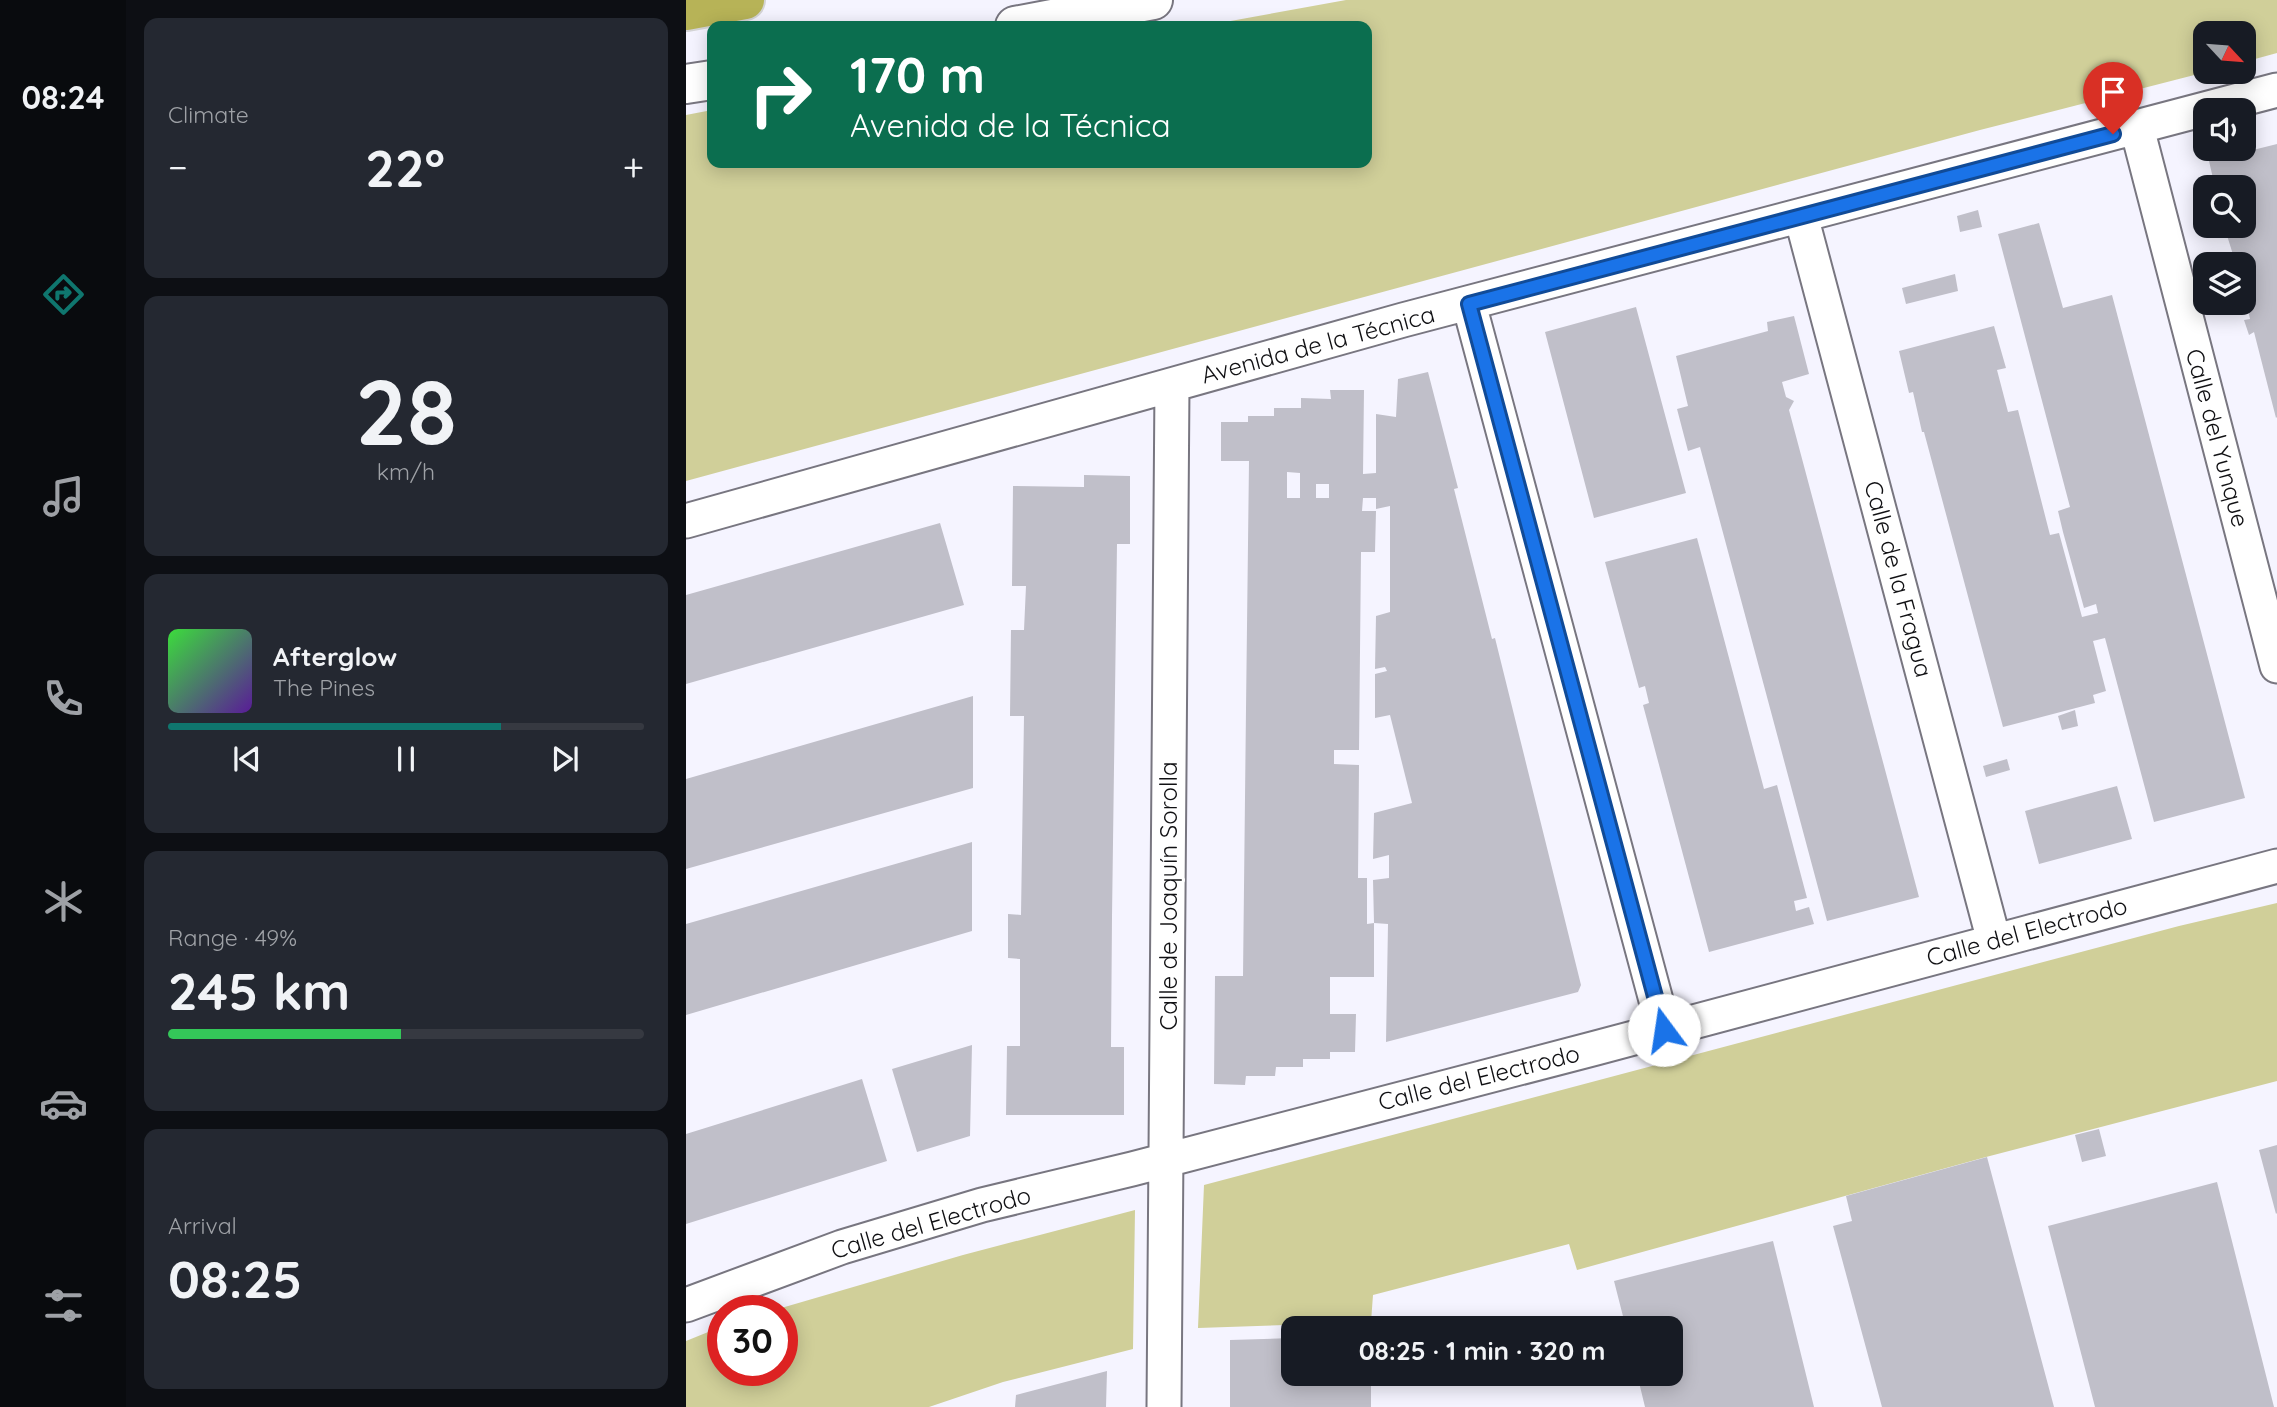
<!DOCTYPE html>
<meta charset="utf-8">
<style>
:root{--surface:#171b24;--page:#242831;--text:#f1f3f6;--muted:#9ea1a6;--line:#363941;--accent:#0f766e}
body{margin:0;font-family:Quicksand,sans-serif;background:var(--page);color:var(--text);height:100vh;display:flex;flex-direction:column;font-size:26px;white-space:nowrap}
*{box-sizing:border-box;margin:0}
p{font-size:23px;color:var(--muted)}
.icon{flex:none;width:38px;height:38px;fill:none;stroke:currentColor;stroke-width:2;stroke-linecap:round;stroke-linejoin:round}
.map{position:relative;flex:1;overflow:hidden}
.details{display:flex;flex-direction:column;gap:18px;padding:18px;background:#0d0f14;width:560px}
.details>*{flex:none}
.guide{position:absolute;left:21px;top:21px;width:665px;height:147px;border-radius:14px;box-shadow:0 4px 18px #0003;background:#0b6e4f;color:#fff;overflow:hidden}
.needle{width:46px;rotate:116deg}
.fabs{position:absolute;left:1507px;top:21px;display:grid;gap:14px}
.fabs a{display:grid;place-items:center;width:63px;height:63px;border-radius:14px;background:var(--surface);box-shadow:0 4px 18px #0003;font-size:35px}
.speed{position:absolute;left:21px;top:1295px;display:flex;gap:14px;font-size:35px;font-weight:700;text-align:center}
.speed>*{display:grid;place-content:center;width:91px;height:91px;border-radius:50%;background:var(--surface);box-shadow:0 4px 18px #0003;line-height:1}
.speed .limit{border:10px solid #d22;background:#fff;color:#111}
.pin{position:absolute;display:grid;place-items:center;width:60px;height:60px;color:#fff;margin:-72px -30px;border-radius:50% 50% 50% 0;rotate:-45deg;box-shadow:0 0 7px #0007}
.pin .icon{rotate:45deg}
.me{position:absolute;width:77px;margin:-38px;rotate:346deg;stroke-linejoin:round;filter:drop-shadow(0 0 5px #0008)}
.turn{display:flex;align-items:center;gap:24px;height:147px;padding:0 28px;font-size:32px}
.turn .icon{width:91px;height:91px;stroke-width:2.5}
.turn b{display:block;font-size:49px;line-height:60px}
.big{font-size:52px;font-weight:700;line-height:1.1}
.details .tile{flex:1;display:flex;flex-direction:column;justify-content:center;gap:10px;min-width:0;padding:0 24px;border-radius:14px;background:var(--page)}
.details .dial{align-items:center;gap:0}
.dial b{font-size:91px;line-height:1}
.song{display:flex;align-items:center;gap:21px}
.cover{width:84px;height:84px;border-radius:10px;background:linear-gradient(135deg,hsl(120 70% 55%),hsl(270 70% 35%))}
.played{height:7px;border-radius:4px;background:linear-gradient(90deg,var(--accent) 70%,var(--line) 70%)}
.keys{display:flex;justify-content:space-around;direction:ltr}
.heat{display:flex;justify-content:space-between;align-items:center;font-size:38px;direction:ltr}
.charge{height:10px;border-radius:5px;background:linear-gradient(90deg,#34c759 49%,var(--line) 0)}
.trip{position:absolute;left:595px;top:1316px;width:402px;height:70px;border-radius:14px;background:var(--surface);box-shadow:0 4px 18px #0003;font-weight:700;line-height:70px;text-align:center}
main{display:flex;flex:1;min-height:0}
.tab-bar{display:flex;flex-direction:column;width:126px;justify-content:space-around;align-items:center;background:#090b0e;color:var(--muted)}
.tab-bar .icon{width:49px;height:49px}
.tab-bar .active{color:var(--accent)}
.tab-bar b{font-size:32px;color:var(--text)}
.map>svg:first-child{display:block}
.green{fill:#d0cf99}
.building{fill:#c0bfc9;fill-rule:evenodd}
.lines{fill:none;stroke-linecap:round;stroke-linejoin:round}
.street-casing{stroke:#787680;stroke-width:37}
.secondary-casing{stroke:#787680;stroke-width:42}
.highway-casing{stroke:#d4d4d5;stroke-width:42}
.street{stroke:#fff;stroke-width:33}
.secondary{stroke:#fff;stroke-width:38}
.highway{stroke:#b7b357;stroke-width:38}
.route-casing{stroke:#114b97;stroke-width:18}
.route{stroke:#1a73e8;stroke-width:12}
.labels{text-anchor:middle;stroke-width:6;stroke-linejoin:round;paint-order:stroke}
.street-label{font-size:24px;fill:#101013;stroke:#fff}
</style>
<main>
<nav class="tab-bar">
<b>08:24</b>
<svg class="icon active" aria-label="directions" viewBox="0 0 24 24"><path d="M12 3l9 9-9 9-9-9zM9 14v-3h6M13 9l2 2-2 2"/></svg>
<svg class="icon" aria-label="music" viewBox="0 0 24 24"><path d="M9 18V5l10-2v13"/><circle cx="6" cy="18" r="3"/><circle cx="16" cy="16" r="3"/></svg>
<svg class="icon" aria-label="phone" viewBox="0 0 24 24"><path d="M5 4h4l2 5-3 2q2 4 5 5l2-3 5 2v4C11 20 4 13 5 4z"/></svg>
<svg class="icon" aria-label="climate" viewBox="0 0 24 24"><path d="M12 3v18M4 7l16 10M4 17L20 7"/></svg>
<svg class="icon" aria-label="car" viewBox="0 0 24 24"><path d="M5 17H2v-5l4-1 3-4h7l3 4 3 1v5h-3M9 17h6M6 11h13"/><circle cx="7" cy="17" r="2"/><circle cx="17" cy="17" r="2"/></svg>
<svg class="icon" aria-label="filters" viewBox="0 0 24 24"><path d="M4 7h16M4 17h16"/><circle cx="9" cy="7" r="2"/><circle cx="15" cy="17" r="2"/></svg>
</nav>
<section class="details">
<div class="tile"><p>Climate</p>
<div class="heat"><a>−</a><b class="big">22°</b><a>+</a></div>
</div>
<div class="tile dial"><b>28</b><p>km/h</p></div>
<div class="tile">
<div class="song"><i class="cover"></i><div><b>Afterglow</b><p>The Pines</p></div></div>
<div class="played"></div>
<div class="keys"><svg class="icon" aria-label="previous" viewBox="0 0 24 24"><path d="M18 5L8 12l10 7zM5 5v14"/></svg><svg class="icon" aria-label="pause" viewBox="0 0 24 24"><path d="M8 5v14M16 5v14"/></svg><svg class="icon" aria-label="next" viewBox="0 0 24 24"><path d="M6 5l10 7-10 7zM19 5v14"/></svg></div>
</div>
<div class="tile"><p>Range · 49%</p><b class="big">245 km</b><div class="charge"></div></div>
<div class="tile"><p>Arrival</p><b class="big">08:25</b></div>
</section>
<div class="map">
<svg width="1591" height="1407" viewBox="0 0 1591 1407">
<rect width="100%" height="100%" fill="#f5f4ff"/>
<path class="green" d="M660,0h931v53l-33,9v-29h-39l1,39 -226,58 -1294,351v-366l26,-5v53h655v-137h-164z
M1591,903v178l-291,76 -409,113 -8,-26 -196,51 -2,27 -173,6 6,-143 975,-259z
M449,1210l-2,139 -130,33 -74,25h-243v-66l37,-15v44h59v-59h-11l192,-56z"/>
<path class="building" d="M1591,144v273l-1,1 -22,-86 -5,3 -5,-15 6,-1 -6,-26v-29h-8l-12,-38h20v-39h-29l-6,-26z
M1292,210l4,17 -22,5 -3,-16z
M1353,223l24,85 49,-13 133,503 -91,24 -49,-184 -12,3 13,50 -13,4 2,8 -92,24 -79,-295h-2l-9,-40 -4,1 -10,-42 95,-25 12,42 -9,2 11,42 10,-2 32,125 9,-2 23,84 16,-4 -2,-9 -12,4 -21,-76 -5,-21 12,-4 -72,-273z
M1269,274l3,17 -52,13 -4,-16z
M950,307l50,186 -92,25 -49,-186z
M1108,316l15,58 -27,8 4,15 8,4 -5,9 130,487 -92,24 -127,-474 -12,4 -11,-42 11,-3 -12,-50 92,-25 -1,-9z
M742,372l30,116 -4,1 38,150 3,-1 86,347 -3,7 -192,50 2,-118 -14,-1 -1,-43 16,-2v-23l-16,4 1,-46 38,-10 -22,-88 -15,3v-44l12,-3 -2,-4 -10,2 1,-53 14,-4v-106l-14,3v-11h-13l-1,13h14l-1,41h-14l-2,198h-25v14l25,1 -1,113h9v46l7,-1v54h-44v37h26l-1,38h-25v7h-27v8h-27l-1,9h-29l-1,9 -31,-1 1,-108h28l3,-267 3,-248h-28v-39h27v-6h26v-8h27v-10l30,1 -1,-9h34l-1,84 13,-1v-59l20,3 2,-38zM601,472l13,1v25h-13zM630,484h13v14h-13z
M398,475l46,1v68h-13l-5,373 -1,130h13v68h-118l1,-69h13v-87l-12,-1v-44l13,1 3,-199h-14l1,-86h13l2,-44h-14l1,-100 71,1z
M254,523l24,82 -278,79v-89z
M1011,538l67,251 13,-4 30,113 -13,3 2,10 13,-4 5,17 -105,28 -66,-247 6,-2 -4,-17 -6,2 -34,-126z
M287,696v92l-287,81v-90z
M1389,710l3,16 -16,4 -4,-14z
M1321,759l3,11 -24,7 -3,-11z
M1431,786l15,53 -93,25 -14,-53z
M286,842v89l-286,84v-91z
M286,1045l-2,91 -53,16 -25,-83z
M176,1079l25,82 -201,63v-90z
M1413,1129l7,27 -24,6 -7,-27z
M1591,1145v68l-1,1 -17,-64z
M1301,1157l67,250h-172l-49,-181 19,-5 -6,-25z
M1531,1182l57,225h-179l-47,-181z
M1087,1241l41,166h-169l-8,-33h34v-46h-45l-12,-47z
M607,1338v36h62v8h16v25h-141v-67z
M421,1371l-1,36h-91l1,-12z"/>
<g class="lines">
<g class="street-casing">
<path id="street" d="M1451,128l140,538
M1115,216l193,725
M783,304l195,726
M0,521l717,-201 874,-230
M0,1305l156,-58 140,-42 150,-36 464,-121 681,-182
M478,1407l8,-1021"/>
</g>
<g class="secondary-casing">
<path id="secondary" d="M329,26l138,-26
M0,84l26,-4"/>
</g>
<g class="highway-casing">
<path id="highway" d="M0,11l59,-11"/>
</g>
<use href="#street" class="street"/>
<use href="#secondary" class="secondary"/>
<use href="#highway" class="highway"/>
</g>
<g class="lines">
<g class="route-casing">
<path id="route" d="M978,1030l-195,-726 644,-170"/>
</g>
<use href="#route" class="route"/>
</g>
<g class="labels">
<g class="street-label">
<text transform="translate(632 345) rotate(-15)" y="8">Avenida de la Técnica</text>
<text transform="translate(1531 438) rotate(75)" y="8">Calle del Yunque</text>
<text transform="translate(1212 579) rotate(75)" y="8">Calle de la Fragua</text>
<text transform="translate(483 896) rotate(-90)" y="8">Calle de Joaquín Sorolla</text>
<text transform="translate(1341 932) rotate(-15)" y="8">Calle del Electrodo</text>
<text transform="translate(793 1078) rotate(-14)" y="8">Calle del Electrodo</text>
<text transform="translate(245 1223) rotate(-16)" y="8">Calle del Electrodo</text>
</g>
</g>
</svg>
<div class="fabs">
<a><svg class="needle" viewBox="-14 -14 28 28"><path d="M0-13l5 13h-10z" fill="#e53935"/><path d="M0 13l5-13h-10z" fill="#9ea1a6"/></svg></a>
<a><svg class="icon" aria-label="sound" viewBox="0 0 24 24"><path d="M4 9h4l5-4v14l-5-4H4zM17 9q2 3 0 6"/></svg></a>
<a><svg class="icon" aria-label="search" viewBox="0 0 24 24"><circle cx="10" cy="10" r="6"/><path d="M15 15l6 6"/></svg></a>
<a><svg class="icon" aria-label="layers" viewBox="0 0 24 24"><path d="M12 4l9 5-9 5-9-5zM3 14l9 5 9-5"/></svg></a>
</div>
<div class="speed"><div class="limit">30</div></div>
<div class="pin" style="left:1427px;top:134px;background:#d93025"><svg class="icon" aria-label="arrive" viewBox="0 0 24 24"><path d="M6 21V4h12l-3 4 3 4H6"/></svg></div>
<svg class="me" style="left:978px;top:1030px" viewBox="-20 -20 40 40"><circle r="19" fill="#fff"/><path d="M0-13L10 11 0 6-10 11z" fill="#1a73e8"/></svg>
<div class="trip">08:25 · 1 min · 320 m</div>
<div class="guide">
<div class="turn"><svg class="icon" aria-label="right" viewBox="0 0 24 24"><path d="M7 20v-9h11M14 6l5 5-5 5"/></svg><div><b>170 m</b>Avenida de la Técnica</div></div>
</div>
</div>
</main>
